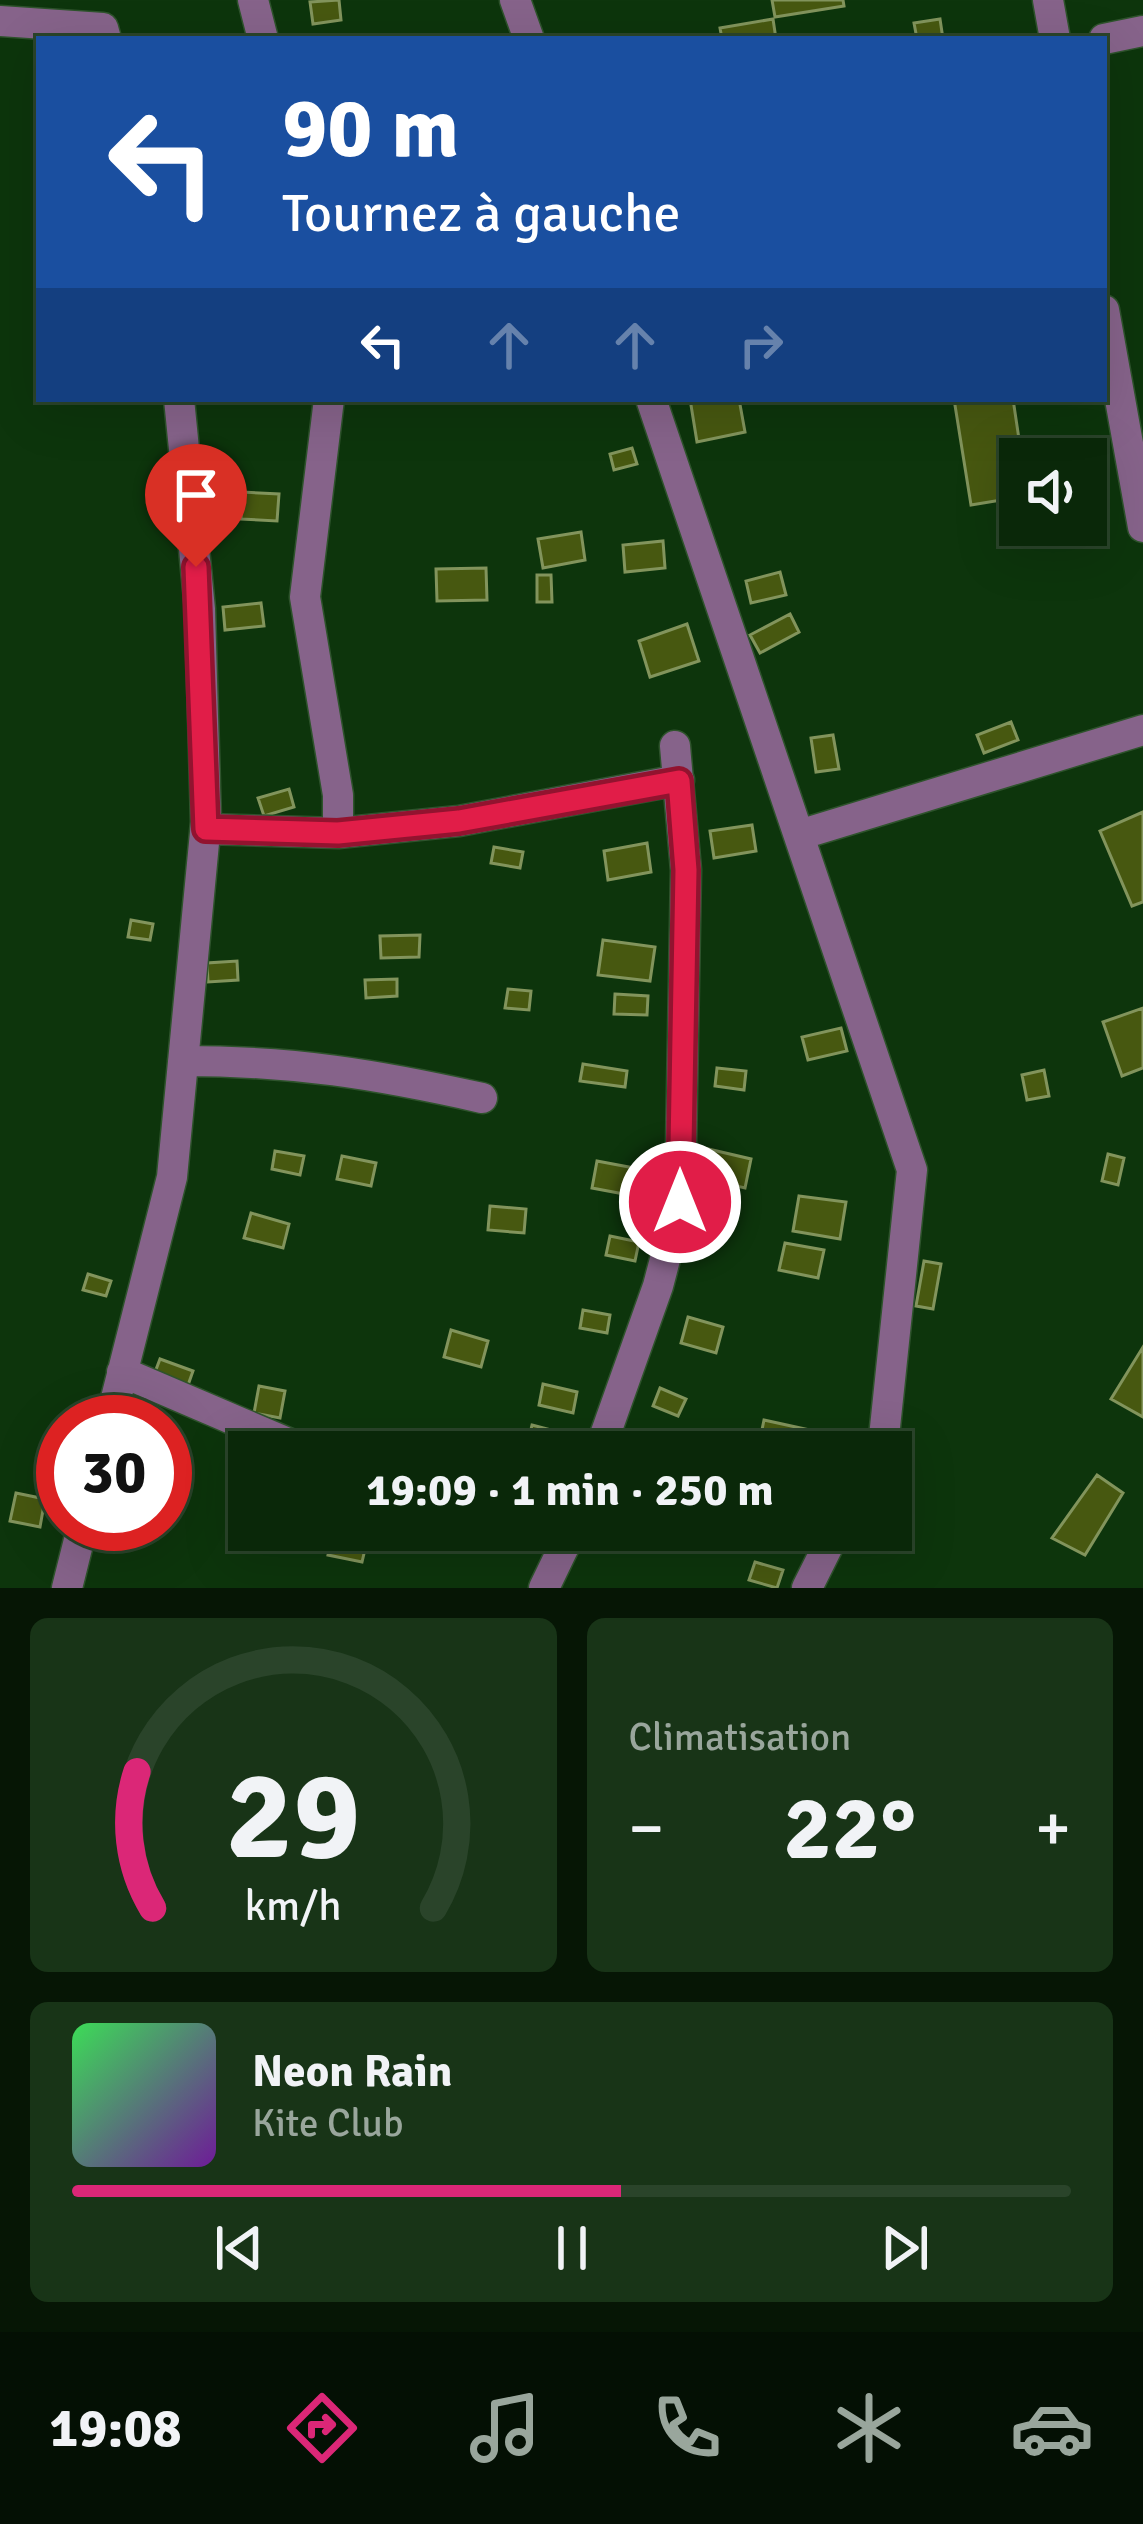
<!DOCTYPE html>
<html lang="fr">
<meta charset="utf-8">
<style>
:root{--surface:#0a2809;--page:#183417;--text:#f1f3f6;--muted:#99a69c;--line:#2a442a;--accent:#db2777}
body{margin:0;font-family:Signika,sans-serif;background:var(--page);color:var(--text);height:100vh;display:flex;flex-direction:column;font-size:45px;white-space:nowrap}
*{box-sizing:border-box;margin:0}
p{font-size:39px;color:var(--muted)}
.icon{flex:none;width:66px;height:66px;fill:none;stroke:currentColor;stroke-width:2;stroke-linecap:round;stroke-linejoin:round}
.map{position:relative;height:1588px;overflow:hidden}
.details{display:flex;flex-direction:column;gap:30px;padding:30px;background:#061605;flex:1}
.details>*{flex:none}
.guide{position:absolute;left:36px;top:36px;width:1071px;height:366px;border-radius:0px;box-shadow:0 12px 48px #0002,0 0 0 3px var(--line);background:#1a4fa0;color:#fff;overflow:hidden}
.controls{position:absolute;left:999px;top:438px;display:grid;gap:24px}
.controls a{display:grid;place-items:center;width:108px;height:108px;border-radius:0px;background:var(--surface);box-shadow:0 12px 48px #0002,0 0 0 3px var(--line);font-size:60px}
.speed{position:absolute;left:36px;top:1395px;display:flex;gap:24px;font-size:60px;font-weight:700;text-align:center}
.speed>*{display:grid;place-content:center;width:156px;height:156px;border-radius:50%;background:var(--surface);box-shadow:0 12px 48px #0002,0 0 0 3px var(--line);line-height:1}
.speed .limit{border:18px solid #d22;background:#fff;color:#111}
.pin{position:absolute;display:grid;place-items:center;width:102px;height:102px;color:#fff;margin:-123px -51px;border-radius:50% 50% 50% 0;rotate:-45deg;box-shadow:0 0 12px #0007}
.pin .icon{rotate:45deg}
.me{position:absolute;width:132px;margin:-66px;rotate:0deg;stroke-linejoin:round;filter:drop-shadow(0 0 9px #0008)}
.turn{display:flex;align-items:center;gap:42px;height:252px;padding:0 48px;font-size:54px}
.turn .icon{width:156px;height:156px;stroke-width:2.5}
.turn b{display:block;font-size:84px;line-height:102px}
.lanes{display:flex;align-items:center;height:114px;padding:0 48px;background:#0003;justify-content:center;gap:60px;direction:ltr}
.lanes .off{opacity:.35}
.big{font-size:90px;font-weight:700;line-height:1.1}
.details .tile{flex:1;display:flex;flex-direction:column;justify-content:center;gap:18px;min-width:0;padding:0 42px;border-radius:18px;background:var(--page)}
.details .dial{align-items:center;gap:0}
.dial svg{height:312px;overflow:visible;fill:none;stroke:var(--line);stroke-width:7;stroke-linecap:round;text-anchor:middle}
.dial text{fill:var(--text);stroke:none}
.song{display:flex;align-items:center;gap:36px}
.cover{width:144px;height:144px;border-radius:18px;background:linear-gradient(135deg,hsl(130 70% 55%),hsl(280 70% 35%))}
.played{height:12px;border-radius:6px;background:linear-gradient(90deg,var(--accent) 55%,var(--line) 55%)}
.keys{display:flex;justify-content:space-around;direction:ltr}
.heat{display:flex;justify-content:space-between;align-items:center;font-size:66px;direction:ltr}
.details .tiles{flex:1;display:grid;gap:30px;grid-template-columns:1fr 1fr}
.tile:last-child{grid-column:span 2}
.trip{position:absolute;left:228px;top:1431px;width:684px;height:120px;border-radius:0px;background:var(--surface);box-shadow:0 12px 48px #0002,0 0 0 3px var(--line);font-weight:700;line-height:120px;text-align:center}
.tabs{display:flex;height:192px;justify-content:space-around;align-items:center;background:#041004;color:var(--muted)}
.tabs .icon{width:84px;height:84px}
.tabs .current{color:var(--accent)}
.tabs b{font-size:54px;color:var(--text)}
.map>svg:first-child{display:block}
.building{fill:#475810;stroke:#82945c;stroke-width:3}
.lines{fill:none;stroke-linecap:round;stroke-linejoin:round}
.minor-casing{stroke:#2e532c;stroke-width:33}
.minor{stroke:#86638a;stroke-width:30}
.route-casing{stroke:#92132f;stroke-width:30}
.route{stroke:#e11d48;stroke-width:21}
</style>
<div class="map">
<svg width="1143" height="1588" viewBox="0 0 1143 1588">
<rect width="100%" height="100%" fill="#0d350c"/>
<path class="building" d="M339,0l2,20 -28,4 -3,-22z
M772,0h71l1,6 -69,11z
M773,19l3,20h-54l-2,-11z
M940,19l3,20h-26l-3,-16z
M690,399h49l6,33 -48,10z
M954,399h59l9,60 -2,38 -49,8z
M632,448l5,16 -23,6 -4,-16z
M242,492l37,2 -2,27 -36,-2z
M581,532l4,28 -42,8 -5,-29z
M663,541l2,27 -40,4 -2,-27z
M486,568l1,32 -50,1 -1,-32z
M780,572l6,23 -35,8 -5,-22z
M537,575h14l1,27h-15z
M261,603l3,23 -39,4 -2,-23z
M790,614l9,18 -39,21 -10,-18z
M687,624l12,37 -49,16 -11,-36z
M1011,722l7,18 -34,13 -7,-18z
M833,735l6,34 -23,3 -5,-34z
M289,789l5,18 -30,9 -6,-18z
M1143,812v90l-11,4 -32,-75z
M752,825l4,26 -42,7 -4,-27z
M647,843l4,29 -43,8 -4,-29z
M494,847l29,5 -3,16 -29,-5z
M131,920l22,4 -3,16 -22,-3z
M420,935l-1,22 -38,1 -1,-22z
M603,940l52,7 -5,34 -52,-6z
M237,961l1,19 -30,2 -1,-19z
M397,979v17l-31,2 -1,-18z
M508,989l23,2 -2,19 -24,-2z
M615,994l33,2 -1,19 -33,-1z
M1143,1008v60l-21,8 -19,-54z
M841,1028l6,23 -39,9 -6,-23z
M583,1064l44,7 -2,16 -45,-6z
M717,1068l29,3 -2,19 -29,-4z
M1044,1070l5,26 -22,4 -5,-25z
M704,1148l47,11 -6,29 -48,-11z
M275,1151l29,5 -4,19 -28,-6z
M1108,1154l16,4 -6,27 -16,-4z
M342,1156l34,7 -5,23 -34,-7z
M597,1161l69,13 -5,27 -69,-13z
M799,1196l47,6 -6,37 -47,-8z
M490,1206l36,3 -2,24 -36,-3z
M251,1213l38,11 -6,24 -39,-10z
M610,1236l29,6 -4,19 -29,-6z
M785,1243l39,7 -6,28 -39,-8z
M924,1261l17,3 -8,45 -17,-3z
M88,1274l23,7 -5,15 -23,-6z
M583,1310l27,5 -3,18 -27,-5z
M688,1317l35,10 -7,26 -35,-10z
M451,1330l37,11 -7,26 -37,-10z
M1143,1347v70l-32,-18z
M160,1359l33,12 -6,17 -33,-13z
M543,1384l34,8 -4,21 -34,-8z
M259,1386l26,5 -5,27 -26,-5z
M660,1388l26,11 -8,17 -25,-10z
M764,1420l59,13 -4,19 -61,-3z
M532,1425l27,7 -4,16 -27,-6z
M1097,1475l26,18 -38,62 -33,-17z
M16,1493l29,6 -5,28 -30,-6z
M332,1539l34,6 -4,17 -34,-7z
M755,1562l28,8 -6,18 -28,-8z"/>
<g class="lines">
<g class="minor-casing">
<path id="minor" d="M253,0l10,39
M515,0l14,39
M1048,0l7,39
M0,21l103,7 3,11
M1104,39l39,-8
M1104,310l39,217
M329,399l-24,198 33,198v38
M651,399l261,771 -28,267 -7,15
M206,829l132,4 121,-12 220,-41
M799,835l344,-105
M183,1061c111,0 192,13 299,37
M122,1372l187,80
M110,1422l62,-245 34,-355 -6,-213 -21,-210
M599,1452l59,-166 22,-84 6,-332 -11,-124
M67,1588l16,-64
M544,1588l28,-58
M807,1588l29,-58"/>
</g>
<use href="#minor" class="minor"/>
</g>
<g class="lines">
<g class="route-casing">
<path id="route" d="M196,567l10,262 132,4 121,-12 220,-40 7,89 -6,332"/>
</g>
<use href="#route" class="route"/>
</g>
</svg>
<div class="controls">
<a><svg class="icon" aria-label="sound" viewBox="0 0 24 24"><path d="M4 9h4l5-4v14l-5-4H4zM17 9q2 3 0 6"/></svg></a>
</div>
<div class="speed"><div class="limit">30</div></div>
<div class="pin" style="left:196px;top:567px;background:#d93025"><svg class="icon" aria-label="arrive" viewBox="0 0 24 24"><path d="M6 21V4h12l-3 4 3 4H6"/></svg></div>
<svg class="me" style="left:680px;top:1202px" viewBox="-20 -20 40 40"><circle r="17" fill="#e11d48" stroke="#fff" stroke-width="3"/><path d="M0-11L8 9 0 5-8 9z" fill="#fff"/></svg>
<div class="trip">19:09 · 1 min · 250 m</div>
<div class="guide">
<div class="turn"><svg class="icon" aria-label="left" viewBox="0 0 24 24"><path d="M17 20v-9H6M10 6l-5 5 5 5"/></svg><div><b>90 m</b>Tournez à gauche</div></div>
<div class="lanes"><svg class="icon" aria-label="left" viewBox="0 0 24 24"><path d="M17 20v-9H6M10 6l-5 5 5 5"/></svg><svg class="icon off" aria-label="ahead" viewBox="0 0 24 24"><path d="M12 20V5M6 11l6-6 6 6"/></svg><svg class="icon off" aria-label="ahead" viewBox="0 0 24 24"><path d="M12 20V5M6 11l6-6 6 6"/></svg><svg class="icon off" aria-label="right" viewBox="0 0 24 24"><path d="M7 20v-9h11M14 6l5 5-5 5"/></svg></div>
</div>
</div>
<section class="details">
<div class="tiles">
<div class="tile dial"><svg viewBox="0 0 100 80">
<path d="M14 69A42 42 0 1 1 86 69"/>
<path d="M14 69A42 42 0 0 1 10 34" stroke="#db2777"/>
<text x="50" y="56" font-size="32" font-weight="700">29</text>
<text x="50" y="72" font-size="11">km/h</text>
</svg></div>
<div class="tile"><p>Climatisation</p>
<div class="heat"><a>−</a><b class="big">22°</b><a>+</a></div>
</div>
<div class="tile">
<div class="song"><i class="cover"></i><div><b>Neon Rain</b><p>Kite Club</p></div></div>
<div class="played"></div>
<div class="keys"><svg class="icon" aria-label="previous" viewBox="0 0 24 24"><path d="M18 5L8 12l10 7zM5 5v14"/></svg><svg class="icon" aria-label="pause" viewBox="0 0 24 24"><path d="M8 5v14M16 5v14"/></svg><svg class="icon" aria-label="next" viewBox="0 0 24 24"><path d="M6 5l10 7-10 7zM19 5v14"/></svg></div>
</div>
</div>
</section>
<nav class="tabs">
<b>19:08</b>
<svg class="icon current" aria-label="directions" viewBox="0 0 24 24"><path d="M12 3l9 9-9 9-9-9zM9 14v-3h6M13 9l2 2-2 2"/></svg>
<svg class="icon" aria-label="music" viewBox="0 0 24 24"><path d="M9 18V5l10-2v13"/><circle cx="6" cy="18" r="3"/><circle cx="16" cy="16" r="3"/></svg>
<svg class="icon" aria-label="phone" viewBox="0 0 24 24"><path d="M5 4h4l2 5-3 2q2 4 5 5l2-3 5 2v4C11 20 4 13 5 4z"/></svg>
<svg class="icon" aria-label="climate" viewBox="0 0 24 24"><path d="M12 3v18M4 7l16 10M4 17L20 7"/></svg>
<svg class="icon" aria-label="car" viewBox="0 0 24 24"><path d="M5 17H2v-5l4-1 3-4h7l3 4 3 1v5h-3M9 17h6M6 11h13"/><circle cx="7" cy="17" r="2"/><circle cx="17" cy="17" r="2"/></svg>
</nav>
